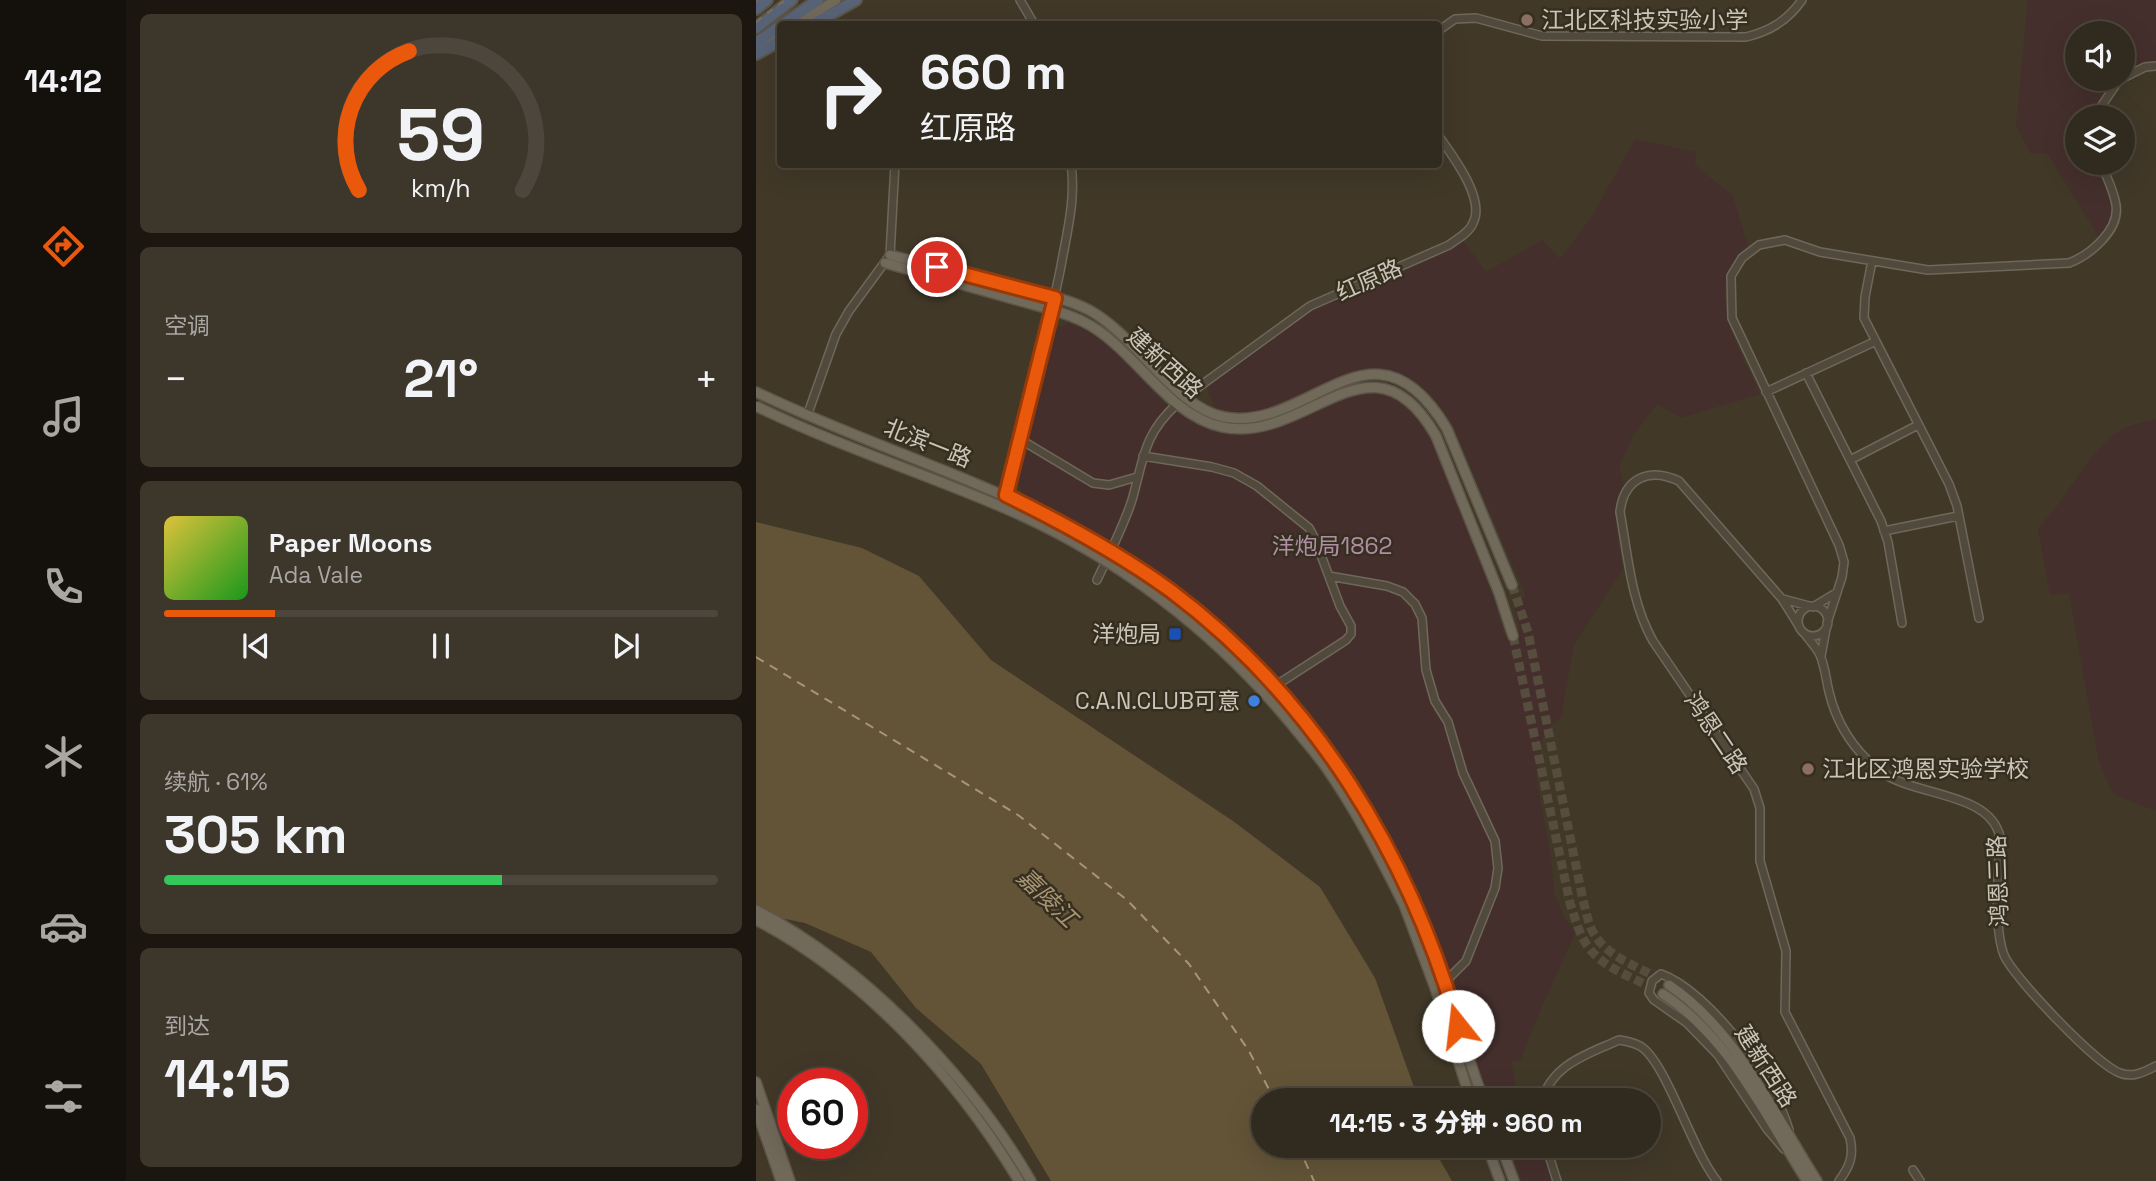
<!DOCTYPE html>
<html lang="zh">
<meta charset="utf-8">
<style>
:root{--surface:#312a1e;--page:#3d362b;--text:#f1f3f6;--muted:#a8a7a4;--line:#4c463c;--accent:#ea580c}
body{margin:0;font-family:"Space Grotesk","Noto Sans SC",sans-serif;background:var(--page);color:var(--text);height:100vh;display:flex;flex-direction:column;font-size:26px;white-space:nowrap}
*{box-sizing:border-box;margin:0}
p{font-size:23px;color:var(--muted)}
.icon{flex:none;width:38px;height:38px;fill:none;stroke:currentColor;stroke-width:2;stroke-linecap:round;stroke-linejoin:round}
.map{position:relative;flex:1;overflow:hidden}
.drawer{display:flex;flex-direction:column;gap:14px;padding:14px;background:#1b1710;width:630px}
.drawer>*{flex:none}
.top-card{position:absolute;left:21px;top:21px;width:665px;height:147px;border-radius:7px;box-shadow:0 7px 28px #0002,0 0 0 2px var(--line);background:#312a1e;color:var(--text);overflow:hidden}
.fabs{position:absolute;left:1309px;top:21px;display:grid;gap:14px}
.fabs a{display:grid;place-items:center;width:70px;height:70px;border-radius:50%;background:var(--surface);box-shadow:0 7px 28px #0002,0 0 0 2px var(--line);font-size:35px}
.speed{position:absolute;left:21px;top:1068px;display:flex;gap:14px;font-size:35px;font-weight:700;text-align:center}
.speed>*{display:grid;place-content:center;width:91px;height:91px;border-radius:50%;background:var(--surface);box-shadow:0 7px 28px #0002,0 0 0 2px var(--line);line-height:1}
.speed .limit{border:10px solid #d22;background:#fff;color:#111}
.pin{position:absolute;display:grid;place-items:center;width:60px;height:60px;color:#fff;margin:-30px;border:4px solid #fff;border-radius:50%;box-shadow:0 2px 7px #0007}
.me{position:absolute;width:77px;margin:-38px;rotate:344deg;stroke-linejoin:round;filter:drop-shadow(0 0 5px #0008)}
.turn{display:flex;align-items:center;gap:24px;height:147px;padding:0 28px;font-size:32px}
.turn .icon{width:91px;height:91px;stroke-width:2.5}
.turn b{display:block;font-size:49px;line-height:60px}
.big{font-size:52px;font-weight:800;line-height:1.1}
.drawer .widget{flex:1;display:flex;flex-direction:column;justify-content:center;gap:10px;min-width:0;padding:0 24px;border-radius:10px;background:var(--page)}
.drawer .dial{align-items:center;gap:0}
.dial svg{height:182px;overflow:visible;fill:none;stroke:var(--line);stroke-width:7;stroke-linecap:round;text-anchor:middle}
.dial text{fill:var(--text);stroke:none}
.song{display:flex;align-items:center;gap:21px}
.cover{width:84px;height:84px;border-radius:10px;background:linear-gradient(135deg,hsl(50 70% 55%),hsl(120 70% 35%))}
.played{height:7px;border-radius:4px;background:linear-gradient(90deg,var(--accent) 20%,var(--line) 20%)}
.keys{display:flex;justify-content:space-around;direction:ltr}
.heat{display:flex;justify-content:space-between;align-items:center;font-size:38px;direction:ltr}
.charge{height:10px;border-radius:5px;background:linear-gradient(90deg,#34c759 61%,var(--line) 0)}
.trip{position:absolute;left:495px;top:1088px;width:410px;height:70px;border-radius:35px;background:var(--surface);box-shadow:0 7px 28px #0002,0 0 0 2px var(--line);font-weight:800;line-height:70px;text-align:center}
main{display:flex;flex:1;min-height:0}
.tab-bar{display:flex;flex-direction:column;width:126px;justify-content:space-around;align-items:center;background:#14110c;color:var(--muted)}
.tab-bar .icon{width:49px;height:49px}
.tab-bar .active{color:var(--accent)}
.tab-bar b{font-size:32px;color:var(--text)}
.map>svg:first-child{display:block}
.green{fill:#442f2c}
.water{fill:#635438}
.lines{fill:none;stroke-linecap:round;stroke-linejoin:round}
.ferry{stroke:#a89573;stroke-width:2;stroke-dasharray:9 7;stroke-linecap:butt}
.major-tunnel{stroke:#564d3e;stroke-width:9;stroke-dasharray:9 4.5;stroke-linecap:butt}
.minor-casing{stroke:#6e685a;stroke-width:10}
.major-casing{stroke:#5d5648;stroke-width:12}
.highway-casing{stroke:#5b5546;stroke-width:14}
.minor{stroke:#514a3c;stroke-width:7}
.major{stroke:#71695a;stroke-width:9}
.highway{stroke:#596377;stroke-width:10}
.rail{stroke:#786f5e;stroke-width:2;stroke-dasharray:7 7;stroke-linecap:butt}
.major-bridge-casing{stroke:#5d5648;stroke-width:12;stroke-linecap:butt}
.major-bridge{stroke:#71695a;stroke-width:9}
.route-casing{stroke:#983908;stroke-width:18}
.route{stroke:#ea580c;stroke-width:12}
.education-dot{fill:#8d6e63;stroke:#362f20;stroke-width:2.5}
.transit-dot{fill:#1a4fb4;stroke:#362f20;stroke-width:2.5}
.shop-dot{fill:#3f7fe0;stroke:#362f20;stroke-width:2.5}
.labels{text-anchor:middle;stroke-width:5;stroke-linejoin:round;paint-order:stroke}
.poi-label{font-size:23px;fill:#cbc5b9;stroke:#362f20;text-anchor:start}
.street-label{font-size:23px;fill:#cbc5b9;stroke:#362f20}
.park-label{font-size:23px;fill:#af8da5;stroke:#362f20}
.water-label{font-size:24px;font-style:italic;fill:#a89573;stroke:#362f20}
</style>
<main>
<nav class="tab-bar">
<b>14:12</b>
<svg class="icon active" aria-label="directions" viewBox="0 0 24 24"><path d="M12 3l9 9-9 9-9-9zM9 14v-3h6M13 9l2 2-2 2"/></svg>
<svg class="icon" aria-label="music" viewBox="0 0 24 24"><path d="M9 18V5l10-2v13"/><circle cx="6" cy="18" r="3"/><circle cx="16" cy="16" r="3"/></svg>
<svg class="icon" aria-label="phone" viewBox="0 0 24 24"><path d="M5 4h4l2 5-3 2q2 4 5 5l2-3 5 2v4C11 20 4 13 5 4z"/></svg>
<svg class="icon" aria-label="climate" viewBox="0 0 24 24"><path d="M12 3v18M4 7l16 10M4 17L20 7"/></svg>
<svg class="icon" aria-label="car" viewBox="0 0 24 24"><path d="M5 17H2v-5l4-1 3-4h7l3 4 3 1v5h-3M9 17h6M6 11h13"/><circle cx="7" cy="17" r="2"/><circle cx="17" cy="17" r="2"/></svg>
<svg class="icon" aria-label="filters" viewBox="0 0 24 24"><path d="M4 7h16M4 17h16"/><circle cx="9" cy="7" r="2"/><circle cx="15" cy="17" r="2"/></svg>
</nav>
<section class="drawer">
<div class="widget dial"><svg viewBox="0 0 100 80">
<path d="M14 69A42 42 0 1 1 86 69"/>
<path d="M14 69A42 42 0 0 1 36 8" stroke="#ea580c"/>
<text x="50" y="56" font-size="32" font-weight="700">59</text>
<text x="50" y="72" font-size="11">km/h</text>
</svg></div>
<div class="widget"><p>空调</p>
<div class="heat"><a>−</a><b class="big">21°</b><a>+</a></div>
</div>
<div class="widget">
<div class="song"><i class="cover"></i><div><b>Paper Moons</b><p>Ada Vale</p></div></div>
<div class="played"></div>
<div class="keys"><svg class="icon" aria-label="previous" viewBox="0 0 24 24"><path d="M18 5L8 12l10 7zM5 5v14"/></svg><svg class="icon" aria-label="pause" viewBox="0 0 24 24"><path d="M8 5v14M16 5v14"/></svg><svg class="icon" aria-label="next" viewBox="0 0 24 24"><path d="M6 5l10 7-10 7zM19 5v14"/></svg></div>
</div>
<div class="widget"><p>续航 · 61%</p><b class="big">305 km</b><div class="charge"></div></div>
<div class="widget"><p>到达</p><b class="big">14:15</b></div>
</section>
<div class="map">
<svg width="1400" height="1181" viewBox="0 0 1400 1181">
<rect width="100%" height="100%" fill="#413828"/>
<path class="green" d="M1272,0h128v65l-33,13v-45h-46v46h44l-25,38h-19v46h22l16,43v12l-15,21 -53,-86 -16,1 -15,-29z
M879,139l61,13 -1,13 38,31 15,51c-49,44 -9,99 12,147l-79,24 -24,-14 -25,33 -13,30 5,18c-15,24 -5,57 -1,84l-49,76 -13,72 -17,15 -8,42 15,84 3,35 11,26 11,12 -42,94 -14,36 -9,-1 7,41h-27c-7,-18 -15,-36 -21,-55 -16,-50 -29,-102 -50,-150 -34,-75 -78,-149 -133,-210 -43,-49 -99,-94 -154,-129 -34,-22 -71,-40 -107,-58l-8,-16 36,-153 14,-7 12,3 30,19 54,58 32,21 25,9 25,1 33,-8 75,-35 42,4 28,26 68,172 12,42 16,-5 -7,-27 13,-7 -73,-170c-15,-25 -33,-49 -64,-54 -14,-2 -30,-3 -43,2 -42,14 -87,55 -132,32l-7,-19 106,-77 138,-61 12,-8 23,31 56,-32 18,19 33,-44z
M1400,419v392l-38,-15 -7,-5 -13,-33 -29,-165 -19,2 -12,-67c31,-29 48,-78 86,-100 9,-4 22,-6 32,-9z
M753,1146h35l11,35h-33z"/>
<path class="water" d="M0,522l106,26 57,28 72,84 242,161 87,66 55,91 44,123h-155v45h168l20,35h-401l-70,-117 -65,-56 -45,-56 -66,-29 -49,-10z"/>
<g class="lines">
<path class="ferry" d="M0,657l262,158 109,85 62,64 60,87 26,50
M542,1146l16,35"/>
<path class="major-tunnel" d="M756,585l16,47 55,268c3,11 5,23 10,32 16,29 51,35 76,53
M757,636l57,267c5,15 9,32 19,45 17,23 51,31 74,46"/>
<g class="minor-casing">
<path id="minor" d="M264,0l14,24
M682,31l17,-12 21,-1 66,18 204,1c24,-6 41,-16 56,-37
M1367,78l22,-11 11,-1
M1342,117v-6l21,-31 3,-1
M1116,261l-7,36 -1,21 85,166 8,22 22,112
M1050,373l75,148 7,21 14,81
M1010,392l108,-50
M429,397l125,-91 139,-61c8,-6 20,-12 24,-22 13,-24 -21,-68 -35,-88
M51,416l29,-82 13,-23 41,-56 5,-91
M262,438l75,45 16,2 28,-8
M387,456l69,11 22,6 23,13 52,42 6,11 25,67 11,20v8l-5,6 -71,46
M1096,459l66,-34
M247,508c17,-82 42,-161 58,-242 6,-34 15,-67 10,-102
M1128,531l74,-15
M573,576l58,10 16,6 12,12 7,14 4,52 9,31 13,21 15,51 32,68 3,27 -3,20 -29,73 -21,21
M341,580c12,-26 26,-52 35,-80 12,-42 11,-65 45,-96
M1027,599l30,8 23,-14
M1042 621a15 15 0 1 1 30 0a15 15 0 1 1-30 0Z
M1071,623l15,-46 2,-15 -5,-17 -107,-227 -1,-42 11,-18 17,-13 26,-5 35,12 108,18 141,-7c21,-8 51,-33 47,-58 -2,-14 -10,-29 -15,-42
M1043,626l-17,-27 -103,-118c-30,-14 -55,-3 -59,31 8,44 11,90 33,129l101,148 6,19v53l26,90 -1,61 65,126c4,18 0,28 -11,43
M1049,634c5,7 12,14 15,21 5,11 6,25 9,37 8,33 24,58 51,79 34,26 110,20 120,66 -1,32 -7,90 4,118 9,22 94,111 116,118 13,5 24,-1 36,-7
M1065,656l5,-27
M786,1101c10,-37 46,-47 77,-61 7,1 15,3 21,6 26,15 52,105 77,135
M790,1146l11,35
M1028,1149l-17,-20 -49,-74 -31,-32 -33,-23 -5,-7 3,-12 9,-7c48,17 115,108 128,156
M1157,1170l7,11"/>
</g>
<g class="major-casing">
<path id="major" d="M0,2l2,-2
M41,24l39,-24
M2,48l22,-14
M134,255c41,11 82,21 123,32 25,6 53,11 76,23 47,25 86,98 135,107 86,16 149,-112 223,12l65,156
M129,263c43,12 86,24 128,36 24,7 50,12 71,23 50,25 82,93 138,105 86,18 149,-104 214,9l63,157 14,43
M0,392c98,47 201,79 298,127
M445,616c88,73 171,182 214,288 11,27 23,53 31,80 12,39 23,78 38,117
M648,905l31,83 36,113
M0,910c108,56 214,166 275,271
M0,920c109,57 200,157 263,261
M913,985c66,44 106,130 148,196
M907,994c67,44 102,121 144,187
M0,1082l34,99
M0,1109l25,72
M731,1146l13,35
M745,1146l13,35"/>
</g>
<g class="highway-casing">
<path id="highway" d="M0,9l11,-9
M27,24l35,-24
M58,24l42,-24
M0,28l36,-28
M0,43l24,-17
M0,54l24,-13"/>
</g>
<use href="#minor" class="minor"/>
<use href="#major" class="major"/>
<use href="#highway" class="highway"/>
<path class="rail" d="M0,22l29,-22"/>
<g class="major-bridge-casing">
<path id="major-bridge" d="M0,406c80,39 164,66 246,101 113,48 212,123 290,218 11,14 23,27 33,41 31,44 55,91 79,139
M298,519c52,27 101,60 147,97"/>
</g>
<use href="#major-bridge" class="major-bridge"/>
</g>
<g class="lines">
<g class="route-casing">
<path id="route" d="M181,267l118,31 -49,197c57,28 113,58 165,96 143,107 239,265 287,435"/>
</g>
<use href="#route" class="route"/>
</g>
<g class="education-dot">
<circle cx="771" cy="20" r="7"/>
<circle cx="1052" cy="769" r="7"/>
</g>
<rect class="transit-dot" x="412" y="627" width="14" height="14" rx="3.5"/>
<circle class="shop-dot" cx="498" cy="701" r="7"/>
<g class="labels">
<g class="poi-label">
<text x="785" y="28">江北区科技实验小学</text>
<text x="405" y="642" text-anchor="end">洋炮局</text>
<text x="484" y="709" text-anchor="end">C.A.N.CLUB可意</text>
<text x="1066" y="777">江北区鸿恩实验学校</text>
</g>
<g class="street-label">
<text transform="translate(613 280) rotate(-24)" y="8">红原路</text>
<text transform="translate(409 363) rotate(42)" y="8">建新西路</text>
<text transform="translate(172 443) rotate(22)" y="8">北滨一路</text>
<text transform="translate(960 733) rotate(56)" y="8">鸿恩二路</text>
<text transform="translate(1242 881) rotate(-92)" y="8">鸿恩三路</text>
<text transform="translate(1010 1066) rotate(57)" y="8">建新西路</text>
</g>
<g class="park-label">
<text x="576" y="554">洋炮局1862</text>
</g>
<g class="water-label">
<text transform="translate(291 898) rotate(44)" y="8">嘉陵江</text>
</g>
</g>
</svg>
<div class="fabs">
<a><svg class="icon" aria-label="sound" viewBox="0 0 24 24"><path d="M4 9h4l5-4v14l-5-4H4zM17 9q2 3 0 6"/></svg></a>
<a><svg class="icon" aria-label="layers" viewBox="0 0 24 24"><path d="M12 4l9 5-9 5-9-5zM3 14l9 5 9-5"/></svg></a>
</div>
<div class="speed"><div class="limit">60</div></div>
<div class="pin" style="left:181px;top:267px;background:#d93025"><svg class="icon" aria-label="arrive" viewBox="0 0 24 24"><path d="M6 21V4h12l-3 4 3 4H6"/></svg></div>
<svg class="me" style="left:702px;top:1026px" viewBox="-20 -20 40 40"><circle r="19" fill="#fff"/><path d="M0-13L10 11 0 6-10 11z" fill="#ea580c"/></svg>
<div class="trip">14:15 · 3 分钟 · 960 m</div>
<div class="top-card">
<div class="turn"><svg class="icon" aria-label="right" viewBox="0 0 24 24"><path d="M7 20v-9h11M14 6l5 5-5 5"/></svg><div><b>660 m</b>红原路</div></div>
</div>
</div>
</main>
